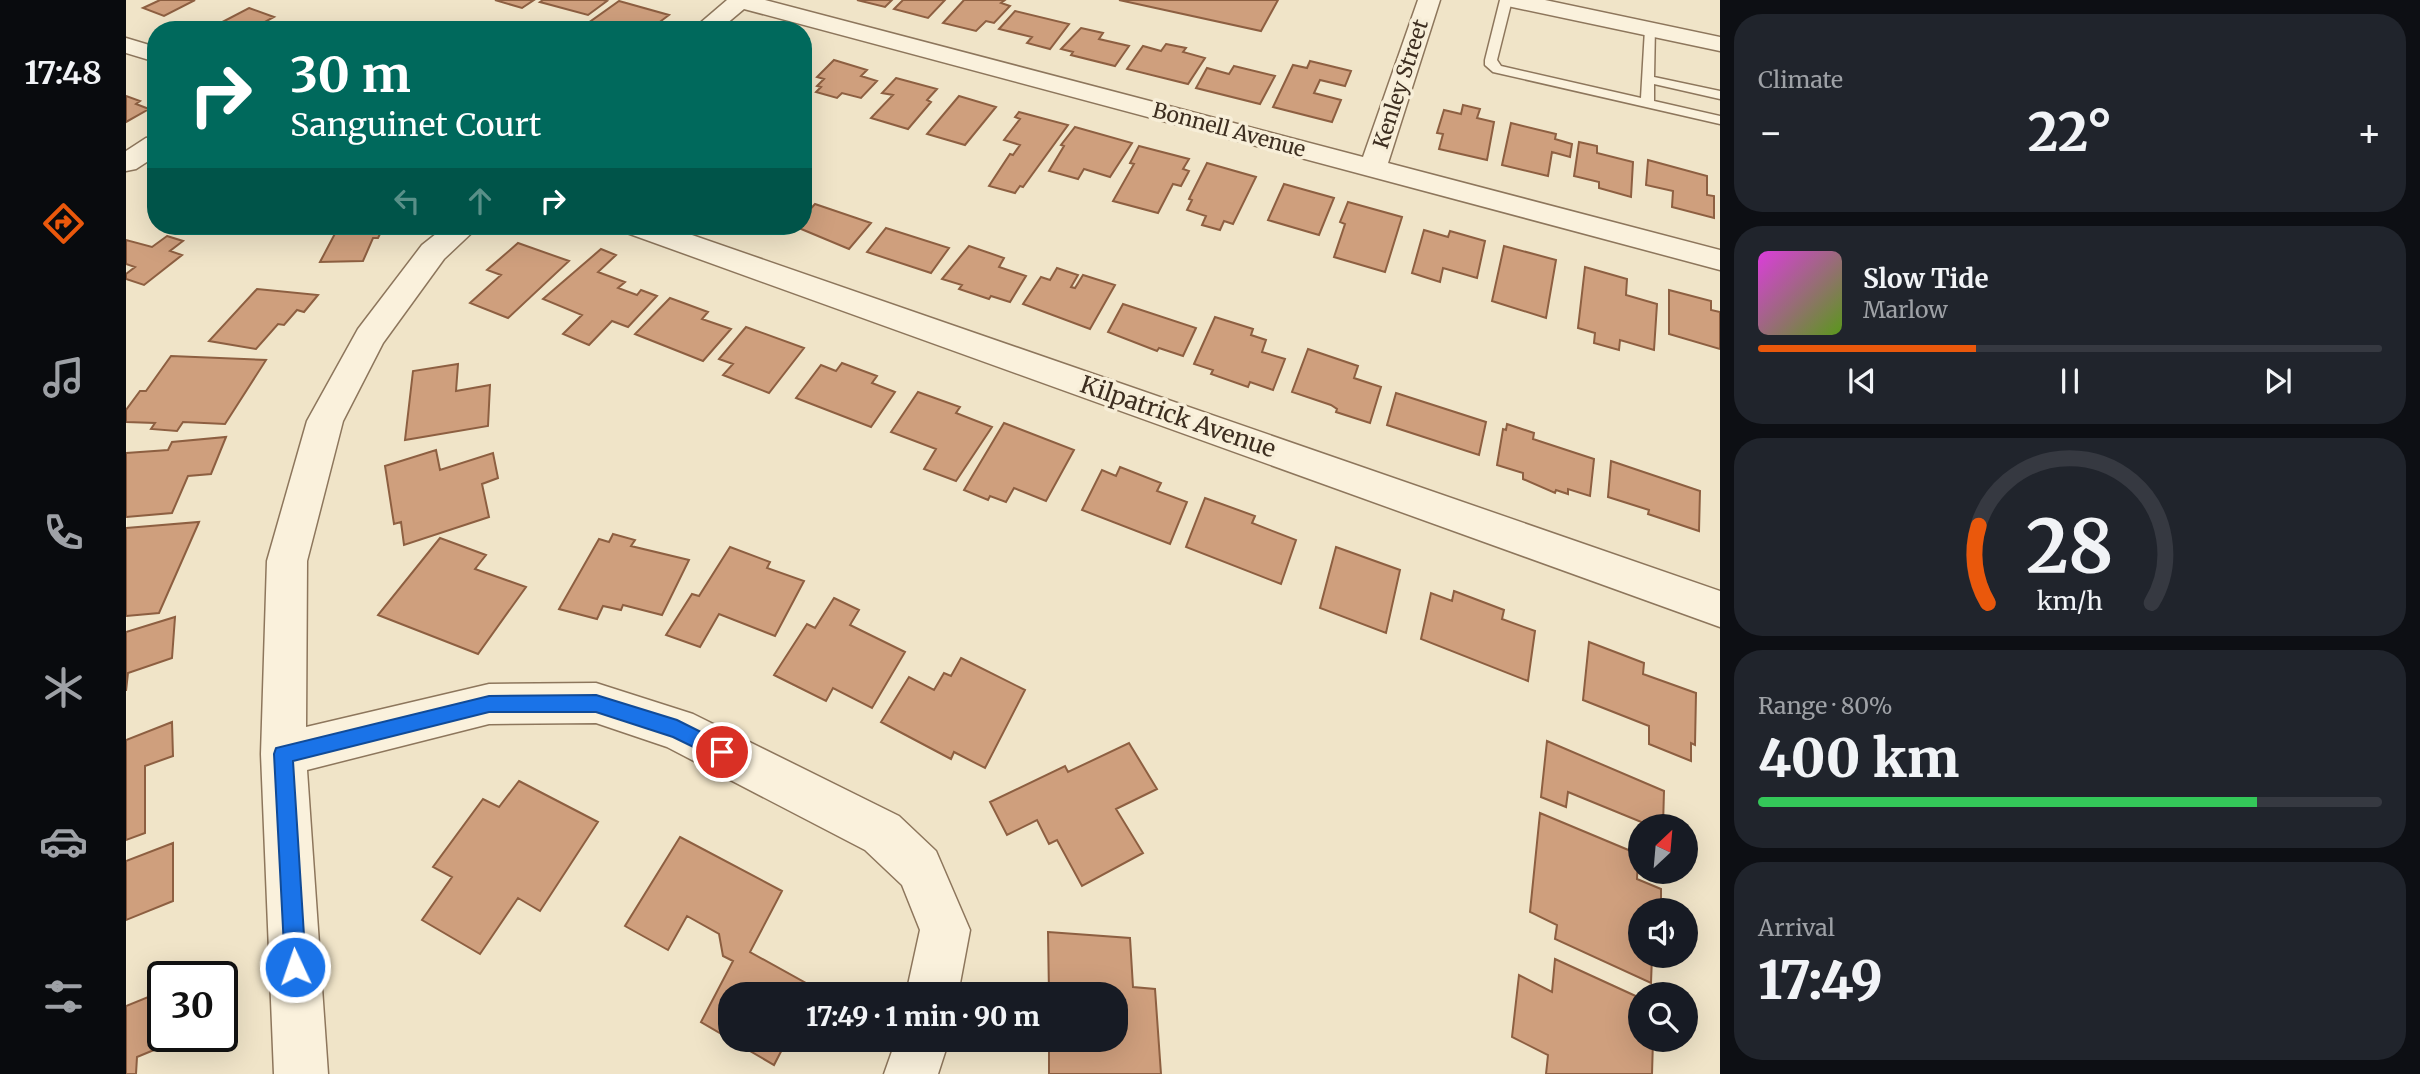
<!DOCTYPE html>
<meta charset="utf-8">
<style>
:root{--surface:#171b24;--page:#20242c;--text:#f1f3f6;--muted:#9ea1a6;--line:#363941;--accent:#ea580c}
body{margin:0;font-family:Merriweather,serif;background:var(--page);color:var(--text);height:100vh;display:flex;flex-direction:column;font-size:26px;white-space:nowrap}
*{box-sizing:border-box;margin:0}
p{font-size:23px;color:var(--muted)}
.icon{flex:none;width:38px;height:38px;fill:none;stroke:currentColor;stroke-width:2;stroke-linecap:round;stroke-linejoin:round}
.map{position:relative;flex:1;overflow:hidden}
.panel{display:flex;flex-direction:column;gap:14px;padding:14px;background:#0d0f14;width:700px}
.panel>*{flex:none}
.top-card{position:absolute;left:21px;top:21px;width:665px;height:214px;border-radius:28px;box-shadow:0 7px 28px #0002;background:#00695c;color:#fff;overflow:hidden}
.needle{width:46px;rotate:26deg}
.buttons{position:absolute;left:1502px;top:814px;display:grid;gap:14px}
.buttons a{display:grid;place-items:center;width:70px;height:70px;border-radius:50%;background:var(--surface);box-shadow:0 7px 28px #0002;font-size:35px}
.speed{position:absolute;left:21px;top:961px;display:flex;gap:14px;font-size:35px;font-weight:700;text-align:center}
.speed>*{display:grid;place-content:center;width:91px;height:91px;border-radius:50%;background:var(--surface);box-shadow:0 7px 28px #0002;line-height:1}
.speed .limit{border:4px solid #111;border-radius:10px;background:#fff;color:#111}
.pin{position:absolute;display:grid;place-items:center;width:60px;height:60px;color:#fff;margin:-30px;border:4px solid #fff;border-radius:50%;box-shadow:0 2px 7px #0007}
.me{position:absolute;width:77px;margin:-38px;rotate:357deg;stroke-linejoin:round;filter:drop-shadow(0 0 5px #0008)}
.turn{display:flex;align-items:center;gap:24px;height:147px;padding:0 28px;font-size:32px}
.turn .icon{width:91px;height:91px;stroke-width:2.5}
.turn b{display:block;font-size:49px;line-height:60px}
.lanes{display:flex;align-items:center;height:66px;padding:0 28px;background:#0003;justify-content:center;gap:35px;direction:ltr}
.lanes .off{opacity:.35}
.big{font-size:52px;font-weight:800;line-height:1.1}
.panel .widget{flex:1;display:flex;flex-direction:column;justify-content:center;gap:10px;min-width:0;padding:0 24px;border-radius:28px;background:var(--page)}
.panel .dial{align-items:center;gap:0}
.dial svg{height:182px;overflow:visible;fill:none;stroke:var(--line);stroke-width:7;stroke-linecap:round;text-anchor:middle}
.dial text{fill:var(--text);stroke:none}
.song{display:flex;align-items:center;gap:21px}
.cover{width:84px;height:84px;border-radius:10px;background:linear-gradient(135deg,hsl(300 70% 55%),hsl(90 70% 35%))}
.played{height:7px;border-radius:4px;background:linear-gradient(90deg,var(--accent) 35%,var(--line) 35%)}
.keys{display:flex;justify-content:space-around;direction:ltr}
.heat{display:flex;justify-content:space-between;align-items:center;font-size:38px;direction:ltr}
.charge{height:10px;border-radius:5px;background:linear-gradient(90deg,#34c759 80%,var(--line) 0)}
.trip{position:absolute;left:592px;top:982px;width:410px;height:70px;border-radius:28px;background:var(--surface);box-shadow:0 7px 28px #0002;font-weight:800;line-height:70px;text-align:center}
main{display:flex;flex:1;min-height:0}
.tabs{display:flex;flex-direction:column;width:126px;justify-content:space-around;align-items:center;background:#090b0e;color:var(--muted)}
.tabs .icon{width:49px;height:49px}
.tabs .on{color:var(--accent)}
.tabs b{font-size:32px;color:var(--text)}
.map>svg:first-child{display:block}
.building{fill:#cf9f7d;stroke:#8d5f41;stroke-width:2}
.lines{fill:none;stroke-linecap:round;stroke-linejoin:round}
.lane-casing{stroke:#8d765c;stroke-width:3}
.street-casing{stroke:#8d765c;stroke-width:3}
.lane{fill:#faf1dc;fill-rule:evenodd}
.street{fill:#faf1dc;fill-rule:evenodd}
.route{fill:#1a73e8;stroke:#114b97;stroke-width:2}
.labels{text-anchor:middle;stroke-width:7;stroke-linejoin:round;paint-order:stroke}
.far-street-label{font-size:21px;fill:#3d2e20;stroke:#f7eed8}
.street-label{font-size:24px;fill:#3d2e20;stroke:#f7eed8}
</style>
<main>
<nav class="tabs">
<b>17:48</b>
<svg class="icon on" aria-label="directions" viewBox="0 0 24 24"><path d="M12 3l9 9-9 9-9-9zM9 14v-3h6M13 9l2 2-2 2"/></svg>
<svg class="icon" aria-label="music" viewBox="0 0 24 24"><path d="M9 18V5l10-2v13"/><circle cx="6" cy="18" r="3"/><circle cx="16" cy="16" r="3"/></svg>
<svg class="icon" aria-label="phone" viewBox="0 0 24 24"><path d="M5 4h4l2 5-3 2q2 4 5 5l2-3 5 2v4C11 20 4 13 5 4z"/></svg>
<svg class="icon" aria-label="climate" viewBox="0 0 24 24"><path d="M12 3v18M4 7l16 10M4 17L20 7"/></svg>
<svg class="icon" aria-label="car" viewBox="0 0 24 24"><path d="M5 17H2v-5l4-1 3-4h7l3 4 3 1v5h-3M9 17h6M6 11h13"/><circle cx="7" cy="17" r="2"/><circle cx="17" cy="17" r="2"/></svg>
<svg class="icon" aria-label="filters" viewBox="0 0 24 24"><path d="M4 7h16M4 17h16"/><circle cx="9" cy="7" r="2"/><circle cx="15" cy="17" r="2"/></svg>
</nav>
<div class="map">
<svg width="1594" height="1074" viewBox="0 0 1594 1074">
<rect width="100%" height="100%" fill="#f0e4c8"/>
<path class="building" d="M34,0h35l-31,16 -21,-8z
M369,0h39l-12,8z
M417,0h60l4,1 -19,14 -48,-13z
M731,0h35l-7,7z
M777,0h42l-17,18 -34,-9z
M838,0h41l-4,3 9,3 -16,17 -8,-2 -10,10 -33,-8z
M993,0h159l-17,31z
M493,1l50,14 -20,15h-48l6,-4 -16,-5z
M123,8l25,9 -24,13h-43z
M889,11l54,13 -19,25 -23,-6 5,-6 -33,-8z
M175,23l22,7h-40z
M955,28l22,5 -4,6 30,7 -14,20 -44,-11 2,-3 -12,-3z
M1040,44l20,4 -3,4 22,6 -17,26 -61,-15 16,-23 18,5z
M708,60l33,10 -6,6 16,5 -16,17 -19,-5 -5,5 -21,-6 5,-5 -4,-1 7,-7 -7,-2z
M1184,61l41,10 -6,15 -25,-6 -6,13 27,7 -9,22 -59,-15 20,-42 14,3z
M1108,66l41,10 -15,28 -64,-16 11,-20 22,6z
M770,78l41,11 -10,11 4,2 -23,27 -37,-11 22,-23 -11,-2z
M0,96l14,5 -4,3 13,5 -23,13z
M833,96l37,11 -31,38 -38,-11z
M1337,105l17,4 -3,9 17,4 -7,38 -48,-11 4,-15 -6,-1 7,-23 17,4z
M893,112l49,13 -45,62 -3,-1 -5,7 -26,-7 21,-32 3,1 7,-10 -16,-5 16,-21 -5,-2z
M1385,123l45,11 -1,5 17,5 -2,13 -18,-5 -4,24 -46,-11z
M949,127l57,16 -22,34 -26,-8 -6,10 -29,-8 15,-25 -3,-1z
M1453,142l18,4v7l36,9 -2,35 -32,-9v-6l-25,-6z
M1013,146l50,13 -6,10 6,2 -8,15 -8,-2 -15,29 -45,-12 21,-37 -4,-1z
M1522,160l59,16v19l7,1v22l-42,-11 1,-16 -27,-6z
M1081,163l49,14 -23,47 -9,-3 -4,9 -18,-5 4,-9 -19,-6 5,-10 -3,-1z
M1158,184l50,14 -15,37 -51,-15z
M1222,202l54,15 -17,55 -51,-15 11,-33 -5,-2z
M689,204l56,19 -22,26 -55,-23h9v-9z
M213,226h45l-6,12h-5l-10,23 -43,1z
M760,228l63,20 -18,25 -64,-21z
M1298,230l24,7 2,-6 35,10 -8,37 -34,-10 -3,14 -28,-9z
M41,236l16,5 -13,10 12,4 -38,30 -18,-6v-5l9,-7 -9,-3v-24l26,7z
M392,243l51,18 -61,57 -38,-15 31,-28 -14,-5z
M843,246l35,12 -5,9 27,9 -16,26 -19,-6 -2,3 -30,-10 3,-4 -20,-6z
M1378,246l52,14 -10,58 -54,-17z
M475,249l15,6 -18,17 27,10 -7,6 19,7 4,-5 16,6 -29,31 -16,-6 -23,24 -26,-11 19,-19 -39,-16z
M1459,267l42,12 -1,16 31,9 -3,46 -34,-10 -1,10 -25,-7 1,-10 -17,-5z
M931,268l21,7 -7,12 4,1 8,-13 32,10 -25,44 -67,-25 18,-27 9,3z
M131,289l61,6 -14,17 -7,-2 -13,15 -6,-1 -22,25 -47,-8z
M1543,290l42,11v9l9,2v37l-51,-15z
M544,298l38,14 -6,7 29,10 -28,32 -68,-27z
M997,304l73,24 -13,28 -24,-8 -2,3 -49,-19z
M1089,317l38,12 -2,6 15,5 -4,12 23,7 -12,31 -23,-8 -2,5 -37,-13 2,-4 -19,-6z
M620,327l58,21 -35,45 -46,-18 10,-11 -14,-5z
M1182,349l50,17 -4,12 27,9 -11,36 -34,-11 1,-3 -6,-4 -39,-13z
M45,356l95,4 -41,64 -42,-2 -6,9 -26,-2 4,-6 -29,-1v-12l14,-19h6z
M716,363l35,13 -5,7 23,9 -24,35 -75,-29 25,-33 15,6z
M332,364l-2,27 34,-6 -2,41 -83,14 8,-69z
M792,392l42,15 -4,6 36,14 -36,54 -32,-12 12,-20 -45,-17z
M1270,393l90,29 -7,33 -92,-30z
M878,423l70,27 -28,51 -32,-13 -8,14 -16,-6 -2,4 -24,-10z
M1381,424l27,9 -1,6 61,20 -4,37 -22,-7v5l-12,-4 -1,3 -32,-14v-6l-26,-8 6,-36 3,1z
M100,437l-15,37 -23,2 -16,37 -46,4v-64l42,-3 4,-8z
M310,450l4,20 53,-17 5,25 -16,6 7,33 -85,28 -3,-23 -7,2 -9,-58z
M1485,461l89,30 -1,40 -51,-17 1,-4 -41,-13z
M994,467l41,16 -4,8 30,11 -17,42 -88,-34 20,-40 14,6z
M1079,498l50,18 -3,7 44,17 -15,44 -95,-37z
M73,522l-40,91 -33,3v-88z
M487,534l22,6 -4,6 58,14 -27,55 -39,-10 -2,5 -18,-4 -6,13 -38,-10 40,-70 10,3z
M314,538l46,17 -11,14 51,18 -48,67 -100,-39z
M604,547l40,15 -3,6 37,13 -29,55 -56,-22 -19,33 -34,-12 26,-41 7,2z
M1210,547l64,23 -14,63 -66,-25z
M1328,591l50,19 -2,9 33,12 -7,50 -107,-42 10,-46 21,8z
M708,598l25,12 -9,15 55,27 -33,56 -39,-20 -7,13 -52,-26 33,-51 8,4z
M49,617l-3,41 -44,15 -2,18v-59z
M1463,642l55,21 -1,11 53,19 -1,52 -4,-2v18l-42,-17v-18l-66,-26z
M835,658l64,32 -40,78 -31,-16 -3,7 -70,-37 28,-45 25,13 10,-17 7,3z
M46,722l1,34 -28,10v67l-19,7v-100z
M1421,741l117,50 -1,35h-12l-83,-34 -2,15 -25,-10z
M1003,743l28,46 -41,20 27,44 -61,33 -25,-46 -8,4 -12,-24 -30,15 -17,-33 75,-36 3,6z
M393,781l79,41 -58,89 -22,-13 -38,56 -58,-34 30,-43 -19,-10 50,-68 16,8z
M1414,813l98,41 -1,25 24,10v21h-21v46h12l-1,27 -96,-44 2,-14 -27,-13z
M554,837l102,54 -32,61 63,35 -3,7h-80v45l-29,-17 32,-61 -10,-5 -4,-22 -32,-18 -19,34 -43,-24z
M47,843v58l-47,19v-59z
M922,932l82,6 3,49 22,2 6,85h-112v-34h66v-46h-66z
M1429,959l85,39v42h13l-1,34h-106l2,-19 -36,-18 7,-62 33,17z
M37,991v45h3v9l-29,12 -1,17h-10v-68z
M605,1040h56l-13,25z"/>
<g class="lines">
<g class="lane-casing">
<path id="lane" d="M1374,0h12l-15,60 4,6 140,32 4,-69 10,-3 -1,51 66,14v8l-66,-15v17l66,15v8l-227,-52 -8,-7v-5z"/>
</g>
<g class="street-casing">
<path id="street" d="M601,0h38l598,157 55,-157h22l-52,163 332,87v20l-976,-261 -25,21h-27z
M1375,0h44l175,37v14l-208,-44 -8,-2z
M0,38l30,9v15l-30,-9z
M30,136v20l-20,13 -10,2v-20l20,-13z
M320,226h33l-35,33 -61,84 -40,78 -36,140 -1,166 183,-43 107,-1 97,31 206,102 37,35 34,79 -12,64h-52l14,-64 -18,-45 -37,-35 -198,-103 -71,-24 -107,1 -182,46 21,304h-54l-13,-320 6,-193 40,-140 51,-92 64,-84z
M496,226h44l1054,365v36l-1093,-394z
M770,1040h53l-11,34h-54z"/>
</g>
<use href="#lane" class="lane"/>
<use href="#street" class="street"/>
</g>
<path class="route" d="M470,695l81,25 52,26 2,6 -2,7 -7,2 -49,-24 -77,-25h-107l-196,49 13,206 -3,8 -8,3 -7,-3 -3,-8 -11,-213 2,-6 213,-52z"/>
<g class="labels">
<g class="far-street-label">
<text transform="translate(1275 84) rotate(-72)" y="7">Kenley Street</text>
<text transform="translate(1103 130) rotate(15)" y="7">Bonnell Avenue</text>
</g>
<g class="street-label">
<text transform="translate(1052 417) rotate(19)" y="8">Kilpatrick Avenue</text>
</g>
</g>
</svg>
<div class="buttons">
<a><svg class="needle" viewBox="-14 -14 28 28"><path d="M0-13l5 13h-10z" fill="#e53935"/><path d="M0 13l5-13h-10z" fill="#9ea1a6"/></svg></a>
<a><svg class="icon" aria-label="sound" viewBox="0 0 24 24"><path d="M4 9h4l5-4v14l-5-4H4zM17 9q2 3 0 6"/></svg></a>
<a><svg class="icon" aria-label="search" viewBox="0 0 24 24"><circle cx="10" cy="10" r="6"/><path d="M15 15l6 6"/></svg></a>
</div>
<div class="speed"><div class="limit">30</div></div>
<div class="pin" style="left:596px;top:752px;background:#d93025"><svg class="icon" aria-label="arrive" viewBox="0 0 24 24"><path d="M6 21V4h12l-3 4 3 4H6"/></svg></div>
<svg class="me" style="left:169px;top:967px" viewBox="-20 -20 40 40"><circle r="17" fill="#1a73e8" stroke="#fff" stroke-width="3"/><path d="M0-11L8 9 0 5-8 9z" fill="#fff"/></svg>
<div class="trip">17:49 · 1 min · 90 m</div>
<div class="top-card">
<div class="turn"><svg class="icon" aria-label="right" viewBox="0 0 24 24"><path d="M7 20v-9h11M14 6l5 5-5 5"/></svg><div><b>30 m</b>Sanguinet Court</div></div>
<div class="lanes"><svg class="icon off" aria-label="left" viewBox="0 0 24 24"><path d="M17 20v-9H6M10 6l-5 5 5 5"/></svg><svg class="icon off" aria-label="ahead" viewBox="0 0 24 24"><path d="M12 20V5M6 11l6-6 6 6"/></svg><svg class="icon" aria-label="right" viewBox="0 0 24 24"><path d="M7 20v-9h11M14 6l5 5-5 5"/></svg></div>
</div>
</div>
<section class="panel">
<div class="widget"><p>Climate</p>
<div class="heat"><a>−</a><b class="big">22°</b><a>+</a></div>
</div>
<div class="widget">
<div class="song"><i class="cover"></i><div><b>Slow Tide</b><p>Marlow</p></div></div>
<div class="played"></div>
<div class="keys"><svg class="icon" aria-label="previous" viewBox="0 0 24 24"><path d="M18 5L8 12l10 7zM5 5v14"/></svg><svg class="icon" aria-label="pause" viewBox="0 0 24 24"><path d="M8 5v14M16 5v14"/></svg><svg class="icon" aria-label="next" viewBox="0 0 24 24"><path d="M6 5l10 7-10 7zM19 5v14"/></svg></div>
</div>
<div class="widget dial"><svg viewBox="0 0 100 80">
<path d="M14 69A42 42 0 1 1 86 69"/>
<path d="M14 69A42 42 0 0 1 10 35" stroke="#ea580c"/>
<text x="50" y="56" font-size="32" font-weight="700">28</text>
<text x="50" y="72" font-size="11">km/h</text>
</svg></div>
<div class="widget"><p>Range · 80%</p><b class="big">400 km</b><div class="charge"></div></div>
<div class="widget"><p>Arrival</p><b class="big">17:49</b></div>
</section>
</main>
